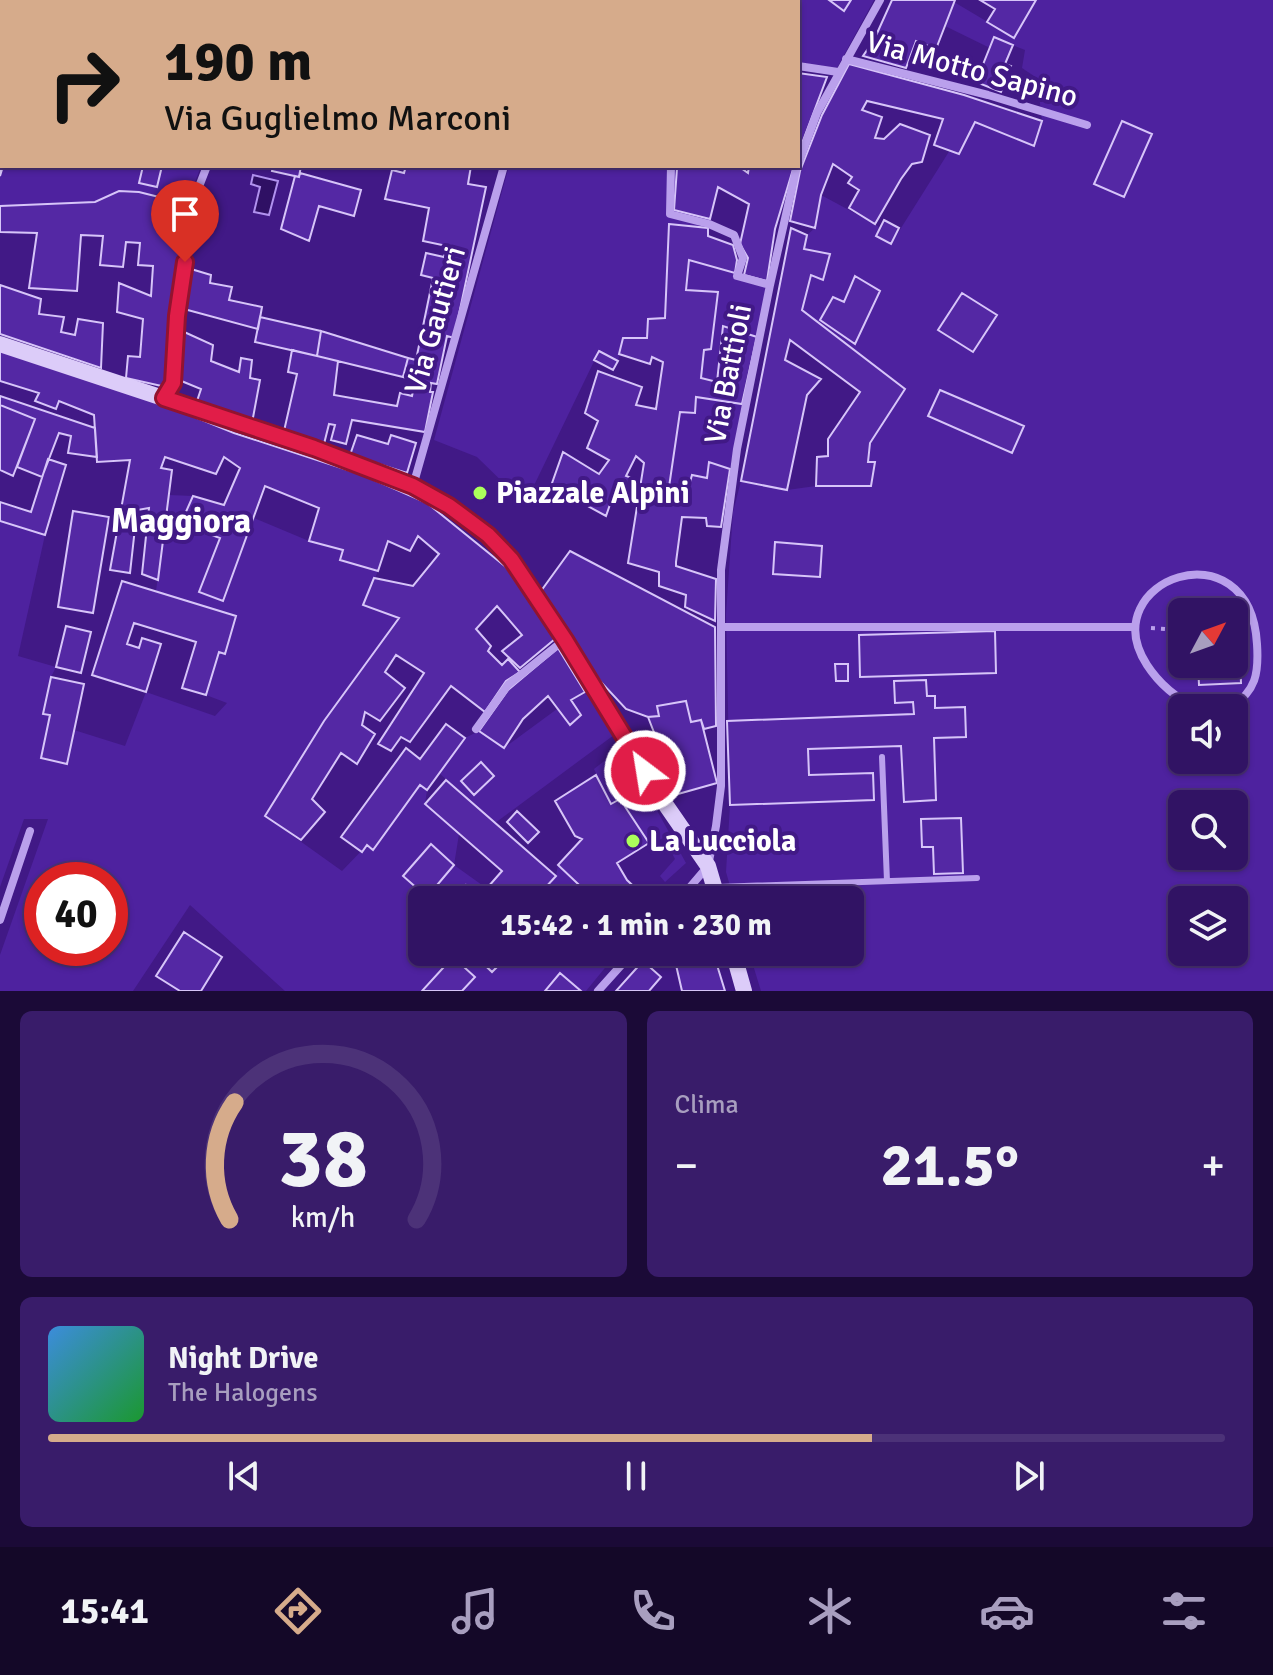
<!DOCTYPE html>
<html lang="it">
<meta charset="utf-8">
<style>
:root{--surface:#311364;--page:#391c6a;--text:#f1f3f6;--muted:#a89ebf;--line:#4c3278;--accent:#d6ab8b}
body{margin:0;font-family:Signika,sans-serif;background:var(--page);color:var(--text);height:100vh;display:flex;flex-direction:column;font-size:30px;white-space:nowrap}
*{box-sizing:border-box;margin:0}
p{font-size:26px;color:var(--muted)}
.icon{flex:none;width:44px;height:44px;fill:none;stroke:currentColor;stroke-width:2;stroke-linecap:round;stroke-linejoin:round}
.map{position:relative;height:991px;overflow:hidden}
.side{display:flex;flex-direction:column;gap:20px;padding:20px;background:#1b0a37;flex:1}
.side>*{flex:none}
.hud{position:absolute;left:0px;top:0px;width:800px;height:168px;box-shadow:0 2px 6px #0004,0 0 0 2px var(--line);background:#d6ab8b;color:#111;overflow:hidden}
.needle{width:52px;rotate:49deg}
.tools{position:absolute;left:1168px;top:598px;display:grid;gap:16px}
.tools a{display:grid;place-items:center;width:80px;height:80px;border-radius:12px;background:var(--surface);box-shadow:0 2px 6px #0004,0 0 0 2px var(--line);font-size:40px}
.speed{position:absolute;left:24px;top:862px;display:flex;gap:16px;font-size:40px;font-weight:700;text-align:center}
.speed>*{display:grid;place-content:center;width:104px;height:104px;border-radius:50%;background:var(--surface);box-shadow:0 2px 6px #0004,0 0 0 2px var(--line);line-height:1}
.speed .limit{border:12px solid #d22;background:#fff;color:#111}
.pin{position:absolute;display:grid;place-items:center;width:68px;height:68px;color:#fff;margin:-82px -34px;border-radius:50% 50% 50% 0;rotate:-45deg;box-shadow:0 0 8px #0007}
.pin .icon{rotate:45deg}
.me{position:absolute;width:88px;margin:-44px;rotate:329deg;stroke-linejoin:round;filter:drop-shadow(0 0 6px #0008)}
.turn{display:flex;align-items:center;gap:28px;height:168px;padding:0 32px;font-size:36px}
.turn .icon{width:104px;height:104px;stroke-width:2.5}
.turn b{display:block;font-size:56px;line-height:68px}
.big{font-size:60px;font-weight:700;line-height:1.1}
.side .widget{flex:1;display:flex;flex-direction:column;justify-content:center;gap:12px;min-width:0;padding:0 28px;border-radius:12px;background:var(--page)}
.side .dial{align-items:center;gap:0}
.dial svg{height:208px;overflow:visible;fill:none;stroke:var(--line);stroke-width:7;stroke-linecap:round;text-anchor:middle}
.dial text{fill:var(--text);stroke:none}
.song{display:flex;align-items:center;gap:24px}
.cover{width:96px;height:96px;border-radius:12px;background:linear-gradient(135deg,hsl(210 70% 55%),hsl(130 70% 35%))}
.played{height:8px;border-radius:4px;background:linear-gradient(90deg,var(--accent) 70%,var(--line) 70%)}
.keys{display:flex;justify-content:space-around;direction:ltr}
.heat{display:flex;justify-content:space-between;align-items:center;font-size:44px;direction:ltr}
.side .tiles{flex:1;display:grid;gap:20px;grid-template-columns:1fr 1fr}
.widget:last-child{grid-column:span 2}
.trip{position:absolute;left:408px;top:886px;width:456px;height:80px;border-radius:12px;background:var(--surface);box-shadow:0 2px 6px #0004,0 0 0 2px var(--line);font-weight:700;line-height:80px;text-align:center}
.tabs{display:flex;height:128px;justify-content:space-around;align-items:center;background:#140828;color:var(--muted)}
.tabs .icon{width:56px;height:56px}
.tabs .current{color:var(--accent)}
.tabs b{font-size:36px;color:var(--text)}
.map>svg:first-child{display:block}
.green{fill:#4e229f;fill-rule:evenodd}
.water{fill:#2f1064;stroke:#b192ef;stroke-width:2}
.building{fill:#5428a4;stroke:#d7c5f9;stroke-width:2}
.lines{fill:none;stroke-linecap:round;stroke-linejoin:round}
.path{stroke:#baa0ec;stroke-width:4;stroke-dasharray:4 6;stroke-linecap:butt}
.lane{stroke:#baa0ec;stroke-width:6}
.street{stroke:#baa0ec;stroke-width:8}
.secondary{stroke:#dcccf9;stroke-width:16}
.route-casing{stroke:#92132f;stroke-width:20}
.route{stroke:#e11d48;stroke-width:14}
.poi-dot{fill:#abff5b;stroke:#411986;stroke-width:3}
.labels{text-anchor:middle;stroke-width:8;stroke-linejoin:round;paint-order:stroke}
.street-label{font-size:30px;fill:#fff;stroke:#411986}
.poi-label{font-size:30px;font-weight:bold;fill:#fff;stroke:#411986;text-anchor:start}
.quarter-label{font-size:34px;font-weight:bold;fill:#fff;stroke:#411986}
</style>
<div class="map">
<svg width="1273" height="991" viewBox="0 0 1273 991">
<rect width="100%" height="100%" fill="#411986"/>
<path class="green" d="M671,0h158l14,11 8,-11h23l-37,68 -39,-5v-61h-128z
M1036,0h237v991h-512l-12,-39h101v-52h-116l-8,-28 4,-67 -4,-191 7,-102 8,-31 46,9 29,-4h55l-3,-24 2,-19 35,-54 -103,-79 9,-35 12,5 7,-25 -26,-6 3,-14 8,-7 6,-33 54,29 5,4 -4,8 15,8 59,-94 9,3 16,-31 59,23 8,-24 -3,-26 4,-13 -21,-14 3,-18 -31,-12 -4,10 -45,-22 9,-24 59,35zM1182,612h52v52h-52zM1182,708h52v52h-52zM1182,804h52v52h-52zM1182,900h52v52h-52z
M3,166h198l-14,38 -48,-12 -20,-1 -24,11 -95,4v-30z
M509,166h177l24,53 -2,9 -39,-4 -4,94 -18,20h-24l-5,23 -19,-10 -74,153 -48,-47 -43,-17z
M689,260l78,21 -10,56 -34,-10 -6,55 -16,-4 3,-28 7,-1 7,-56 -32,-3z
M696,397l46,7 -12,65 -20,-6 -3,15 -15,-3 -2,7 -7,-2 -1,8 -13,-1 11,-75 14,1z
M169,495l24,1 -7,18 15,5 -5,10 24,9 -21,54 24,8 31,-82 55,23 34,9 -2,10 37,11 -14,34 35,13 -75,103 -59,95 77,55 25,-26 7,4 46,-64 7,5 -2,14 34,30 -5,31 49,35h-81v52h196l-32,39h-301l-95,-86 -57,86h-133v-36l48,-136h-24l-24,68v-366l45,14 -27,121 38,11 -5,10 -7,36 6,2 -9,43 26,6 7,-34 51,16 21,-54 69,24 12,-13 -21,-8 13,-43 6,1 11,-36 -80,-26zM42,880h68v68h-68z
M585,692l29,43 -119,88 -56,-50 26,-35 14,-7 25,17 53,-39 13,15 11,-9 -10,-15z
M622,747l64,116 -21,19 -5,-6 15,-17 -11,-21 -15,5 -29,-44 -9,5 -17,-35z
M558,865l37,35h-61l22,-24z"/>
<path class="water" d="M253,175l25,6 -9,34 -15,-3 6,-25 -9,-3z"/>
<path class="building" d="M0,0h28l-26,2v34z
M385,0h60l10,2h-71z
M527,0h48l5,2h-54z
M829,0h22l-7,11z
M892,0h63l-19,49 -20,-8 -10,27 -43,-12 11,-16z
M980,0h56l-22,38 -27,-16 8,-13z
M994,37l19,8 -8,19 6,2 -10,26 -25,-10z
M849,64l115,31 78,26 -8,25 -59,-24 -16,32 -25,-9 9,-26 -76,-18 -5,9 20,7 -7,21 9,1 16,-15 30,11 -8,27 -10,2 -11,15 -26,45 -26,-16 10,-18 -11,-7 4,-6 -19,-13 -12,31 -6,33 -25,-7 10,-50 22,-56z
M0,72l3,94 -3,10z
M798,73l29,4 -29,77z
M1122,121l30,13 -28,63 -30,-13z
M143,166h19l-5,21 -18,-4z
M273,166h28l-2,11 -27,-6z
M406,166h65l-3,18 18,3 -32,151 -7,-2 -10,48 -6,-1 -1,9h3l-8,40 -73,-12 -6,24 -15,-4 4,-15 -6,-1 -5,20 -25,-5 1,-4 -16,-4 13,-57 -9,-2 4,-22 46,11 -4,34 63,11 3,-13 12,3 3,-14 -12,-5 5,-19 8,2 17,-82 -12,-3 5,-22 18,4 3,-11 -24,-5 6,-33 -44,-9 7,-29 12,3z
M686,166h52l10,7 1,-7h45l-19,63 -8,52 -23,-6 4,-17 -8,-14 9,-40 -31,-17 -8,32 -36,-9 3,-42z
M300,173l61,17 -7,26 -35,-10 -10,35 -28,-12 14,-53 4,1z
M119,191l20,1 48,12 -21,183 -40,-9 2,-22 12,1 3,-38 -26,-7 2,-29 32,13 2,-30 -15,-1 2,-22 -14,-1 -3,25 -23,-2 3,-29 -22,-1 -4,56 -48,-3 8,-55 -37,-1v-26l95,-4z
M884,220l15,8 -8,16 -15,-8z
M669,224l39,4v8l25,9 4,15 -2,13 -46,-13 -3,30 32,2 -7,57 -7,1 -3,28 16,4 6,-56 34,11 -15,67 -46,-7 -1,16 -15,-1 -11,75 13,1 1,-8 7,2 2,-7 15,3 2,-16 21,7 -9,58 -14,-1 -1,-8 -24,-1 -6,45v4l40,13 -1,42 -30,-14 1,-12 -27,-9v-14l-31,-9 16,-100 -8,-7 -10,20 9,3 -5,20 -16,-6 -8,23 -55,-30 12,-34 36,22 10,-14 -22,-12 11,-27 -13,-8 13,-42 44,16 -6,18 20,4 7,-47 -11,-5 -2,7 -31,-10 4,-16h24l1,-19 17,-1z
M791,228l16,7 -3,14 26,5 -7,26 -12,-5 -9,35 103,79 -35,54 -2,19h7l-4,24h-55l1,-29 11,-1v-17l32,-47 -70,-52 -5,20 36,19 -14,16 -20,95 -46,-9z
M191,269l20,6 -1,8 22,4 -3,13 33,7 -4,22 -74,-20z
M855,276l25,15 -25,53 -35,-24 13,-23 11,5z
M0,285l41,14 -2,15 25,3 -3,15 14,3 3,-16 25,4 -2,45 -101,-34z
M962,293l35,22 -24,37 -35,-22z
M260,317l61,14 -4,25 -62,-14z
M182,331l31,14 -2,16 28,11 2,-14 11,2 -2,18 10,2 -8,43 -56,-19 5,-15 -22,-9z
M321,331l87,27 -5,19 -86,-21z
M0,349l163,55 71,29 129,42 64,28 79,64 32,42 17,30 -35,29 -18,-17 20,-16 -25,-29 -21,23 15,17 -3,5 14,14 6,-6 12,13 -14,9 -21,31 -34,-26 -41,56 -9,-5 -10,14 -13,-7 46,-71 -28,-18 -11,17 20,16 -25,33 -15,-9 -3,13 13,9 -18,30 -16,-11 -29,46 13,13 -24,28 -36,-24 59,-95 75,-103 -36,-13 11,-27 39,8 26,-32 -21,-18 -8,15 -22,-10 -10,30 -38,-11 3,-10 -34,-9 10,-33 -54,-22 -42,115 -24,-9 21,-54 -25,-9 6,-10 -16,-5 8,-18 31,9 16,-37 -16,-11 -8,17 -51,-17 -4,11 11,2 -14,110 -16,-6 7,-66 -12,2 -7,63 -20,-3 20,-110 -33,2 -3,-47 -35,-14 -3,8 -21,-8 4,-8 -39,-12z
M599,351l19,10 -5,9 -19,-10z
M940,390l84,36 -12,27 -84,-37z
M0,396l95,32 2,29 -29,-4 3,-17 -12,-3 -17,44 -25,-10 18,-48 -35,-14z
M0,405l35,14 -22,57 -13,-6z
M357,435l31,9 3,-9 25,8 -9,30 -57,-18z
M48,459l18,6 -21,70 -45,-14v-19l31,10z
M73,511l36,6 -16,96 -35,-6z
M775,542l47,4 -2,31 -47,-3z
M570,551l145,76 1,99 -12,3 -3,-9 -10,2 -5,-21 -29,5 2,10 -11,1 -22,-8 -26,-28 -59,-90z
M122,581l114,35 -11,38 -6,-2 -13,43 -24,-7 14,-46 -62,-19 -7,21 12,4 3,-10 19,6 -15,48 -54,-17z
M1234,618h4l3,65 -42,2 -1,-21h36z
M66,626l25,6 -10,41 -25,-6z
M995,631l1,42 -136,4 -1,-42z
M558,648l27,44 -14,8 10,15 -11,10 -22,-29 -25,23 -19,29 -25,-17 29,-41z
M835,664h13v17h-12z
M51,677l33,7 -17,80 -26,-6 9,-43 -7,-1z
M926,680l1,16h8v12l30,-1 1,30 -32,1 2,62 -32,2 -3,-56 -93,3 1,26 64,-2 1,27 -144,5 -3,-84 187,-7 -1,-12 -18,1 -1,-22z
M686,701l5,21 10,-2 16,63 -39,11 -30,-77 11,-1 -2,-10z
M446,724l19,14 -38,52 -7,-5 -47,65 -6,-5 -5,7 -21,-15 65,-89 14,11z
M481,762l13,14 -20,19 -13,-14z
M596,775l15,29 9,-5 29,44 -32,20 10,17 21,20h-53l-37,-35 24,-26 -7,-3 -20,-35z
M446,780l110,96 -22,24h-31l-15,-13 14,-16 -77,-67z
M517,811l22,21 -11,11 -21,-21z
M961,818l2,55 -29,1 -1,-27h-11l-1,-28z
M431,844l23,21 -27,32 -24,-21z
M466,885l16,13 -1,2h-26z
M184,932l38,25 -21,34h-21l-24,-15z
M471,952h41l-20,20z
M673,952h40l12,39h-43z
M453,957l22,20 -13,14h-40z
M643,961l18,16 -12,14h-33z
M560,973l21,18h-36z"/>
<g class="lines">
<path class="path" d="M1151,628l31,2"/>
<path class="lane" d="M882,757l5,124
M717,887l260,-9"/>
<path class="street" d="M497,0l9,2
M271,2v-2
M520,2v-2
M846,59l142,36 99,30
M0,65h2
M798,66l40,6
M798,164l19,-51 63,-113
M671,166l-1,48 39,10 25,11 9,23 -6,18 33,9
M164,398l9,-15 4,-67 14,-109 16,-41
M413,486l91,-320
M721,627h412
M1197,708c-21,-10 -37,-23 -50,-43 -55,-85 103,-142 110,-21 2,30 -1,46 -26,64
M476,729l32,-44 56,-45
M679,900l29,-34 8,-40 5,-40v-216l16,-121 33,-164 27,-119
M0,920l30,-89
M598,991l35,-39"/>
<path class="secondary" d="M0,344l314,104 99,38 36,20 39,29 23,24 54,81 96,158 47,68 10,34
M733,952l11,39"/>
</g>
<g class="lines">
<g class="route-casing">
<path id="route" d="M185,262l-8,54 -4,67 -9,15 150,50 99,38 36,20 39,29 23,24 54,81 80,131"/>
</g>
<use href="#route" class="route"/>
</g>
<g class="poi-dot">
<circle cx="480" cy="493" r="8"/>
<circle cx="633" cy="841" r="8"/>
</g>
<g class="labels">
<g class="street-label">
<text transform="translate(972 69) rotate(15)" y="10">Via Motto Sapino</text>
<text transform="translate(435 320) rotate(-74)" y="10">Via Gautieri</text>
<text transform="translate(728 374) rotate(-79)" y="10">Via Battioli</text>
</g>
<g class="poi-label">
<text x="496" y="503">Piazzale Alpini</text>
<text x="649" y="851">La Lucciola</text>
</g>
<g class="quarter-label">
<text x="181" y="532">Maggiora</text>
</g>
</g>
</svg>
<div class="tools">
<a><svg class="needle" viewBox="-14 -14 28 28"><path d="M0-13l5 13h-10z" fill="#e53935"/><path d="M0 13l5-13h-10z" fill="#a89ebf"/></svg></a>
<a><svg class="icon" aria-label="sound" viewBox="0 0 24 24"><path d="M4 9h4l5-4v14l-5-4H4zM17 9q2 3 0 6"/></svg></a>
<a><svg class="icon" aria-label="search" viewBox="0 0 24 24"><circle cx="10" cy="10" r="6"/><path d="M15 15l6 6"/></svg></a>
<a><svg class="icon" aria-label="layers" viewBox="0 0 24 24"><path d="M12 4l9 5-9 5-9-5zM3 14l9 5 9-5"/></svg></a>
</div>
<div class="speed"><div class="limit">40</div></div>
<div class="pin" style="left:185px;top:262px;background:#d93025"><svg class="icon" aria-label="arrive" viewBox="0 0 24 24"><path d="M6 21V4h12l-3 4 3 4H6"/></svg></div>
<svg class="me" style="left:645px;top:771px" viewBox="-20 -20 40 40"><circle r="17" fill="#e11d48" stroke="#fff" stroke-width="3"/><path d="M0-11L8 9 0 5-8 9z" fill="#fff"/></svg>
<div class="trip">15:42 · 1 min · 230 m</div>
<div class="hud">
<div class="turn"><svg class="icon" aria-label="right" viewBox="0 0 24 24"><path d="M7 20v-9h11M14 6l5 5-5 5"/></svg><div><b>190 m</b>Via Guglielmo Marconi</div></div>
</div>
</div>
<section class="side">
<div class="tiles">
<div class="widget dial"><svg viewBox="0 0 100 80">
<path d="M14 69A42 42 0 1 1 86 69"/>
<path d="M14 69A42 42 0 0 1 16 24" stroke="#d6ab8b"/>
<text x="50" y="56" font-size="32" font-weight="700">38</text>
<text x="50" y="72" font-size="11">km/h</text>
</svg></div>
<div class="widget"><p>Clima</p>
<div class="heat"><a>−</a><b class="big">21.5°</b><a>+</a></div>
</div>
<div class="widget">
<div class="song"><i class="cover"></i><div><b>Night Drive</b><p>The Halogens</p></div></div>
<div class="played"></div>
<div class="keys"><svg class="icon" aria-label="previous" viewBox="0 0 24 24"><path d="M18 5L8 12l10 7zM5 5v14"/></svg><svg class="icon" aria-label="pause" viewBox="0 0 24 24"><path d="M8 5v14M16 5v14"/></svg><svg class="icon" aria-label="next" viewBox="0 0 24 24"><path d="M6 5l10 7-10 7zM19 5v14"/></svg></div>
</div>
</div>
</section>
<nav class="tabs">
<b>15:41</b>
<svg class="icon current" aria-label="directions" viewBox="0 0 24 24"><path d="M12 3l9 9-9 9-9-9zM9 14v-3h6M13 9l2 2-2 2"/></svg>
<svg class="icon" aria-label="music" viewBox="0 0 24 24"><path d="M9 18V5l10-2v13"/><circle cx="6" cy="18" r="3"/><circle cx="16" cy="16" r="3"/></svg>
<svg class="icon" aria-label="phone" viewBox="0 0 24 24"><path d="M5 4h4l2 5-3 2q2 4 5 5l2-3 5 2v4C11 20 4 13 5 4z"/></svg>
<svg class="icon" aria-label="climate" viewBox="0 0 24 24"><path d="M12 3v18M4 7l16 10M4 17L20 7"/></svg>
<svg class="icon" aria-label="car" viewBox="0 0 24 24"><path d="M5 17H2v-5l4-1 3-4h7l3 4 3 1v5h-3M9 17h6M6 11h13"/><circle cx="7" cy="17" r="2"/><circle cx="17" cy="17" r="2"/></svg>
<svg class="icon" aria-label="filters" viewBox="0 0 24 24"><path d="M4 7h16M4 17h16"/><circle cx="9" cy="7" r="2"/><circle cx="15" cy="17" r="2"/></svg>
</nav>
